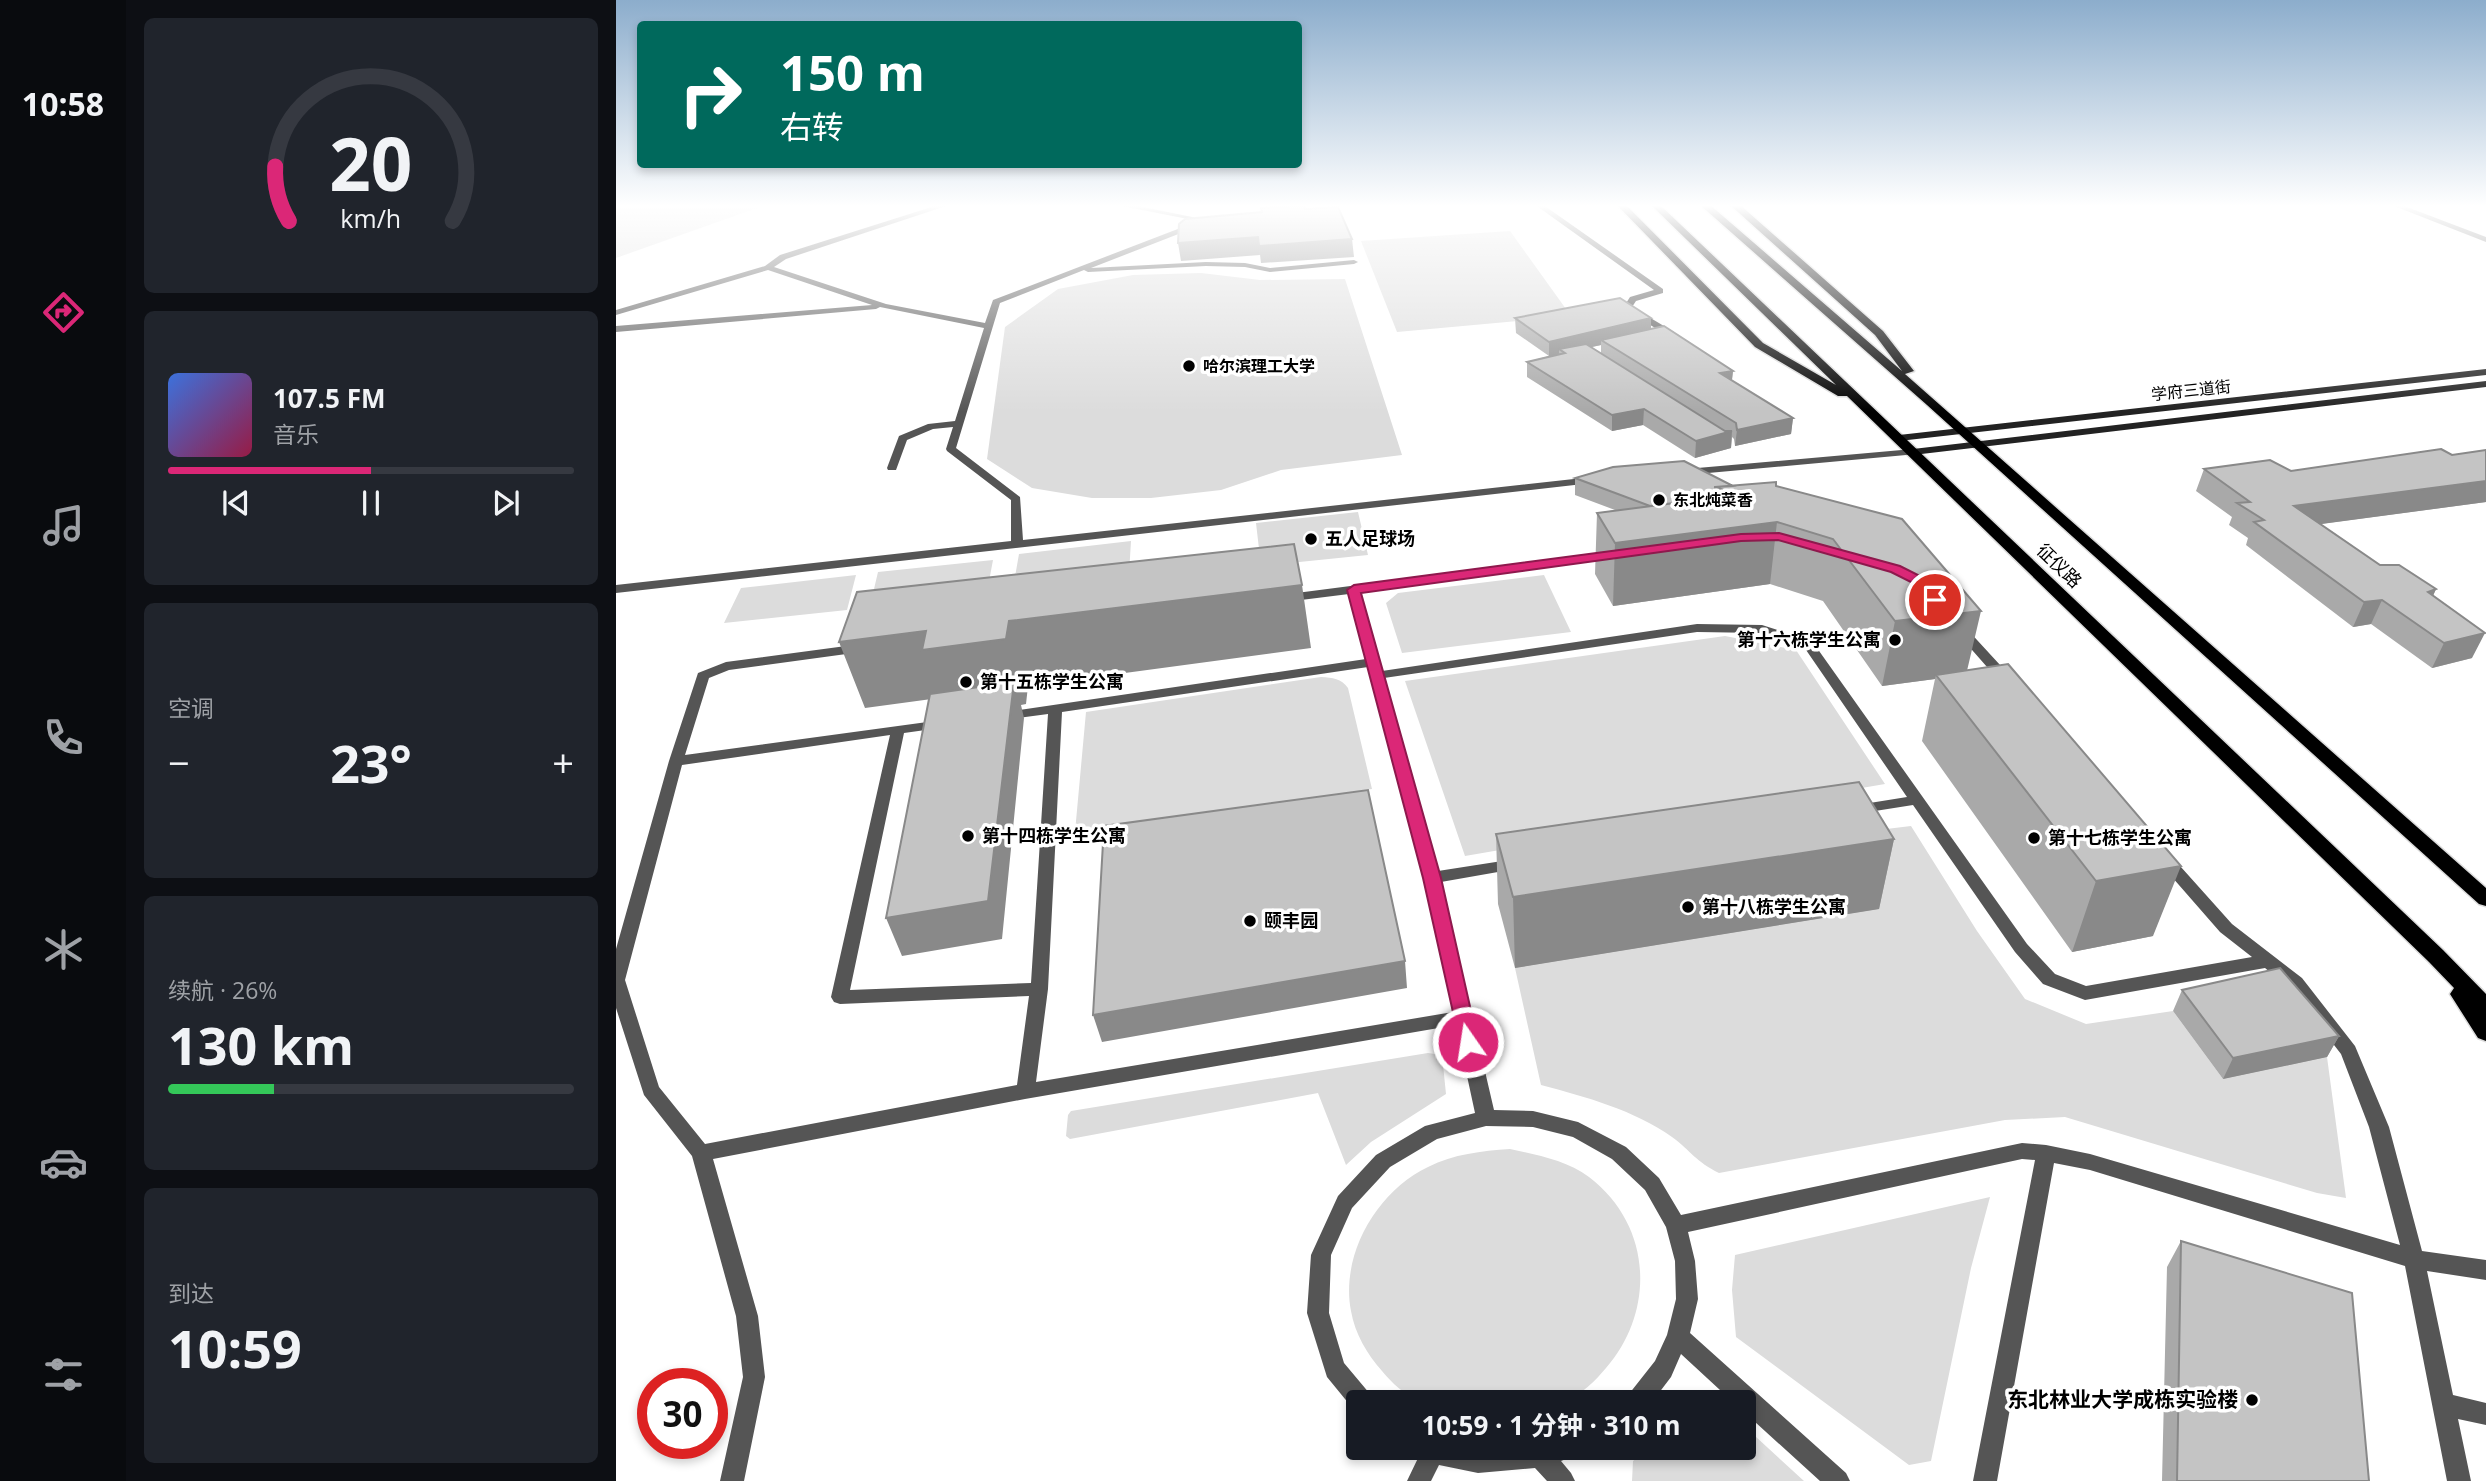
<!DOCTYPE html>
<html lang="zh">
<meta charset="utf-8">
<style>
:root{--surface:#171b24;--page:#20242c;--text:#f1f3f6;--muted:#9ea1a6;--line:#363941;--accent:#db2777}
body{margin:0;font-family:"Open Sans","Noto Sans SC",sans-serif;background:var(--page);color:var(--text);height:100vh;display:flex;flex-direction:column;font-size:26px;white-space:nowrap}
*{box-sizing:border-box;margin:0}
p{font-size:23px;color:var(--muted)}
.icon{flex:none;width:38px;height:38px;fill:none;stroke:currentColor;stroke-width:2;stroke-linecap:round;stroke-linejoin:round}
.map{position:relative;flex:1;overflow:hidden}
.sheet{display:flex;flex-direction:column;gap:18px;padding:18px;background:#0d0f14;width:490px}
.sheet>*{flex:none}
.hud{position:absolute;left:21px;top:21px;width:665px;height:147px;border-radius:7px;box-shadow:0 4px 10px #0003;background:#00695c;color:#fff;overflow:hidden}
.speed{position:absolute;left:21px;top:1368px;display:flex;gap:14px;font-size:35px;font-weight:700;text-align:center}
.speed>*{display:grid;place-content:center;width:91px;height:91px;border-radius:50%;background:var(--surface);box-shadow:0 4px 10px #0003;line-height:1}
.speed .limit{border:10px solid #d22;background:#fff;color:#111}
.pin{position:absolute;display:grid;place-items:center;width:60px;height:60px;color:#fff;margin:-30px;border:4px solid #fff;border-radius:50%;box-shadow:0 2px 7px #0007}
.me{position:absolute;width:77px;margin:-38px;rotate:347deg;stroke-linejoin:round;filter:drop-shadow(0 0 5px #0008)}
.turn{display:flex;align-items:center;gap:24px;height:147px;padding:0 28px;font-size:32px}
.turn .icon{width:91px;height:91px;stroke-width:2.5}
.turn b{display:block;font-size:49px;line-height:60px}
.big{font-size:52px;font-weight:700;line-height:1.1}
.sheet .tile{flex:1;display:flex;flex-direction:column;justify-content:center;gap:10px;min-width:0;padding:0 24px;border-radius:10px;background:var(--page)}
.sheet .dial{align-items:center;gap:0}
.dial svg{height:182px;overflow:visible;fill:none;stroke:var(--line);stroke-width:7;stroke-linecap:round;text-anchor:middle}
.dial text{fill:var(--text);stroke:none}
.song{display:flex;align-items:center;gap:21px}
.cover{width:84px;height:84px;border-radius:10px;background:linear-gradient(135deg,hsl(220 70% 55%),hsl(340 70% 35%))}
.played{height:7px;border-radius:4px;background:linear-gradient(90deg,var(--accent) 50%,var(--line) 50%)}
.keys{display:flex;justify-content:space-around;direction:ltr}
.heat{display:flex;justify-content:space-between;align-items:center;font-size:38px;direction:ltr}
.charge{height:10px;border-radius:5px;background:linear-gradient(90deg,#34c759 26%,var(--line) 0)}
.trip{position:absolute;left:730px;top:1390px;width:410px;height:70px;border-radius:7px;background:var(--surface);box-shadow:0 4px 10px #0003;font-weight:700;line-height:70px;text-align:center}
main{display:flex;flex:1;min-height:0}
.menu{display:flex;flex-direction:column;width:126px;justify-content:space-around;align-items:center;background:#090b0e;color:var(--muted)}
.menu .icon{width:49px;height:49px}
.menu .selected{color:var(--accent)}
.menu b{font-size:32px;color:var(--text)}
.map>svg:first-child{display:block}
.green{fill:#dcdcdc}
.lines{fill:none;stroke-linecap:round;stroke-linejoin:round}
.primary-casing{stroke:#dbdbdb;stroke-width:3}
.service{fill:#555;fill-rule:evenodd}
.minor{fill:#555;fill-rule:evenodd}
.secondary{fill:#222;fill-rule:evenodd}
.primary{fill:#000;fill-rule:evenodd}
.wall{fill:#a9a9a9;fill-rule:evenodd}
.shaded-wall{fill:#898989}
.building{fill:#c4c4c4;stroke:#898989;stroke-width:2}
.route{fill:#db2777;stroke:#8e194d;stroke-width:2}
.poi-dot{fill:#000;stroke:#fff;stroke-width:2.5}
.labels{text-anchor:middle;stroke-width:7;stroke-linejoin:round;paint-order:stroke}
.far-poi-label{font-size:16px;font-weight:bold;fill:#000;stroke:#fff;text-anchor:start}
.far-street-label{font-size:16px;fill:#000;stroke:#fff}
.poi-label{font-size:18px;font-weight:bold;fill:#000;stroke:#fff;text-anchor:start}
.street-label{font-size:18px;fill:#000;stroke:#fff}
.near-poi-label{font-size:21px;font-weight:bold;fill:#000;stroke:#fff;text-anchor:end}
</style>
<main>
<nav class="menu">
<b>10:58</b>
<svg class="icon selected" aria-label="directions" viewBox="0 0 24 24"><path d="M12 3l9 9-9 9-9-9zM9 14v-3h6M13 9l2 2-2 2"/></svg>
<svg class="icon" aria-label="music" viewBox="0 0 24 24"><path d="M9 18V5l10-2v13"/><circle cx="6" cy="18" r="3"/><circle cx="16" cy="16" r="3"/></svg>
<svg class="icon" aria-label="phone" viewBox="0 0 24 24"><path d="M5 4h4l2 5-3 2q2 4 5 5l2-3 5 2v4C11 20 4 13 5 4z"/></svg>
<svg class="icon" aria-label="climate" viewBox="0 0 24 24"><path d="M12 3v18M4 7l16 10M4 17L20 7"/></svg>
<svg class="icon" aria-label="car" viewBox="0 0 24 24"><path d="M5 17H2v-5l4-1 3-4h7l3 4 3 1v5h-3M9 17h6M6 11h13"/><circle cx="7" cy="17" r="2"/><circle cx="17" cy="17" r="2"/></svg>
<svg class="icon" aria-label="filters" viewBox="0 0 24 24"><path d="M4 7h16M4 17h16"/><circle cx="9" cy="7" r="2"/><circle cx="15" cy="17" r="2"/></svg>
</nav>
<section class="sheet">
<div class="tile dial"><svg viewBox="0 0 100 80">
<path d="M14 69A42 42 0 1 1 86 69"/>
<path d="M14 69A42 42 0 0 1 8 45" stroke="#db2777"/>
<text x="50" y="56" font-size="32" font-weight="700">20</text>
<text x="50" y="72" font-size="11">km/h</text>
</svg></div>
<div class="tile">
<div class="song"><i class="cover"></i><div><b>107.5 FM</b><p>音乐</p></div></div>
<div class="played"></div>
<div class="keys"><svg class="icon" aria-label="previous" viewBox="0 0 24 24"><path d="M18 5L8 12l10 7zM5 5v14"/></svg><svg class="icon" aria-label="pause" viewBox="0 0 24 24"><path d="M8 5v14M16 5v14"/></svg><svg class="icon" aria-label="next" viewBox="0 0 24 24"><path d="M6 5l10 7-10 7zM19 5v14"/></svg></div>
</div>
<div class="tile"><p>空调</p>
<div class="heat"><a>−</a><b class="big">23°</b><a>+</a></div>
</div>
<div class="tile"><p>续航 · 26%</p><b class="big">130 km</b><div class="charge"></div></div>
<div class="tile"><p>到达</p><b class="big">10:59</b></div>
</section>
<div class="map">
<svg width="1870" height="1481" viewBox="0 0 1870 1481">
<rect width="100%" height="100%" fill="#fff"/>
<path class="green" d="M0,204h152l-152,54z
M894,231l61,85 -174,16 -36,-91z
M585,273l59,7 85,-1 57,176 -121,15 -60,20 -70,8h-59l-60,-10 -45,-29 18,-132 53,-38 75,-14z
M742,512l10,43 -107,11 -5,-43z
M515,541l-2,33 -116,14 6,-34z
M377,560l-6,32 -117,14 8,-34z
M240,575l-9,35 -123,13 17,-35z
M928,575l27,57 -169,21 -16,-50 12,-10z
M1109,636l71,14 89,134 -420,72 -60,-175z
M705,677c12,1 20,1 27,11l24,101 -297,43 11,-120z
M1295,826l66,105 48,68 61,25 87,-13 50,68 104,-22 19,141 -29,-5 -252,-76 -60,3 -286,53c-23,-11 -28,-22 -47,-36 -38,-27 -86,-40 -131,-52l-26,-117 364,-59 -42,-74z
M812,1053l14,2 4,39 -75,48 -25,23 -28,-72 -248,46 -4,-3 2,-21 3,-4z
M894,1149c27,6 56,11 79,28 63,48 67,133 17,191 -10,12 -25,27 -40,33 -12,4 -73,1 -90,1 -47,0 -61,8 -94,-31 -15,-17 -27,-37 -31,-60 -11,-56 26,-120 77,-144 26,-13 53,-16 82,-18z
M1374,1197l-19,71 -40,193 -22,4 -173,-128 -4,-47 3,-35z
M1127,1425l61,56h-172l1,-20 17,-14h93z"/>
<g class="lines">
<g class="primary-casing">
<path id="primary" d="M1000,204h9l138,139 73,42 -186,-181h9l784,746 43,44v47l-8,-3 -28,-44 4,-6 -25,-26 -582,-566h-9l-83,-49z
M1083,204h10l193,167 -27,-36 -146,-131h10l144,127 31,40 -9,3 581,514v18l-7,-2 -552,-499z"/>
</g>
<path class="service" d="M325,204h11l-166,55 -12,8 112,37 99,19 8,-23 203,-78 3,4 -108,42 115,-6 39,1 25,5 84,-8 4,2 -4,2 -84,8 -25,-5 -39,-1 -118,6 -4,-2 -84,33 -44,145 64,49 3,43 569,-63 5,3 -5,3 -976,110v-8l395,-44v-41l-64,-49 -1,-2 7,-22 -20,2 -26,11 -11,30h-8l-1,-2 12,-32 29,-12 27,-3 29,-93 -104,-21 -4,2 -260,23v-6l256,-21 -104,-35 -152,45v-5l149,-44 15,-11z
M496,204h16l79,16 -4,2z
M918,204h8l121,85v4l-27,8 -4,6 42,25v4h-6l-45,-28 7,-11 24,-7z
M1773,204h10l87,33v5z
M1297,449l4,1v4l-231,21 -5,-3 5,-3z"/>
<path class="minor" d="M996,552l6,3 -2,2 -255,36 21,78 315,-47 65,1 50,16 215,303 28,30 31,12 166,-29 -32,-25 -62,-71 2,-4h12l60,67 70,54 53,68 34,81 33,124 64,9v20l-59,-9 26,124 33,8v22l-28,-6 13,62h-24l-42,-215 -315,-96 -36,-7 -57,318h-24l62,-321 -13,-1 -334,73 7,29 3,38 -8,34 156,140 4,8h-30l-77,-70v-9h-10l-52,-48 -10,23 -19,25h-26l3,-8 26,-33 12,-26 9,-36 -1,-38 -9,-34 -21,-37 -33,-31 -39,-22 -40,-10 -47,-1 -49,13 -47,28 -38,41 -21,47 -2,58 15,50 26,31 3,8h-15v10l-4,-2 -27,-33 -20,-64 4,-58 27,-59 38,-41 49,-29 50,-13 -19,-88 -431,74 -312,60 45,157 7,61 -21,104h-24l23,-104 -7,-61 -44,-160 -48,-61 -28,-87v-59l53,-188 29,-88 28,-11 135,-18 6,4 -6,4 -132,18 -20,8 -24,77 257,-35 5,1 2,3 -2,3 -43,6 -54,257 181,-7 17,-269 -44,6 -5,-1 -2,-3 2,-3 367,-54 -17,-65 -64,8 -6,-4 2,-3zM1081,632l64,1 43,14 103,150 -56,9 -2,3 2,3 5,2 57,-9 102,147 28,32 42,16 180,-32 25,20 51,66 28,73 31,118 -310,-91 -44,-9 -24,-2 -341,72 -22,-37 -33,-31 -48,-25 -45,-11 -39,-1 -53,-228 74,-13 6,-1 2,-4 -2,-4 -6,-1 -77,12 -54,-193zM752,667l56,211 29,134 -417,70 12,-93 14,-277zM274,735l-59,262 3,5 6,2 189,-8 -12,89 -312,59 -46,-57 -34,-107 57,-215z
M1346,627l4,1 46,50 2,3 -2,3h-10l-44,-50 -2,-3 2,-3z
M798,1447l83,2 83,-2 -4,8 -15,6 10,12 4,8h-28l-12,-13 -57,5 -39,-8 -8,16h-24l12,-25z"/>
<path class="secondary" d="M1870,369v6l-587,66 -5,-3 5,-3z
M1870,381v6l-573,68 -5,-3 5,-3z"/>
<use href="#primary" class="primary"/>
</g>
<path class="wall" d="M899,318h136v11l82,42 -1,9 61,38 -2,16 -56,12 -1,-7 -2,-2 -1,11 -36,10 -52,-33 -31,6 -85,-54v-15l22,-6 -33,-23zM985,345v8l-10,-6z
M1588,469l87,2 195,31 -166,22 60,41 56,24 -3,7 39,62 -40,10 -61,-44 -18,3 -107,-82 2,-7 -19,-13 3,-8 -36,-26z
M959,478l158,8h43l126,33 65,151 186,266 -81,16 -150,-211 13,-62 -53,7 -59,-85 -53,-17 -157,22 -18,-32 2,-61 18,-3 -40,-15z
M880,834l398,5 -15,70 -364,59 -17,-64z
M1566,990l157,46 -12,21 -104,22 -50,-68z
M1565,1241l188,240h-207l5,-214z"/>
<path class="shaded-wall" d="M642,237l2,18 -79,6 -3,-18z
M736,239l2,18 -93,6 -2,-17z
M1035,318v15l-50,7v5l-36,8 -6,-4v5l-10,3v-15z
M1117,371l-2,16 -11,-14z
M1028,409l-1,16 -31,6v-16z
M1177,418l-2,16 -56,12 2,-16z
M1116,431l-1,17 -36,10 1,-17z
M1870,481v21l-201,27 9,-23z
M1161,522l-7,62 -157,22 2,-63z
M686,585l9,63 -283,38 -2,18 -5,1 3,13 -22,221 -100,17 -16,-38 53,-220 -74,10 -26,-66z
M1820,589l-11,24 3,-21z
M1766,600l-11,24 -18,3 11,-25z
M1365,611l-15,64h-30l-1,4 -53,7 13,-65z
M1869,633l-13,25 -40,10 12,-25z
M1278,839l-15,70 -364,59 -2,-71z
M1565,866l-28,70 -81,16 24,-71z
M789,961l2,27 -305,54 -9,-27z
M1723,1036l-12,21 -104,22 10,-21z"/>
<path class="building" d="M689,205v4l33,-2 14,32 -93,7 -1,-9 -80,6 1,-19 6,-5 77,-7 -1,-4z
M1004,298l31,20 -102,24 -34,-24z
M1048,326l69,45 -13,2 73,45 -56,12 -1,-7 -135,-83z
M970,344l139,87h7l-36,10 -52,-32 -32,6 -85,-53 38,-9 -6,-4z
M1825,449l11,6 34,-5v31l-192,25 86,59h19l37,24 -8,3 57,41 -41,10 -62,-43 -18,2 -110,-80 10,-2 -27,-17 13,-1 -46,-33 66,-9 21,11z
M1068,461l49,25 -18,1 -1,11 -64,8 -75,-28 38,-11z
M1160,482v4l126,33 79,92 -86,10 -62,-82 -56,-17 -162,21 -18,-30 141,-18 -23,-8z
M678,544l8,41 -293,36 -3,18 -84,11 4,-19 -87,11 18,-50z
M1392,664l173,202 -85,15 -160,-206z
M398,682l-26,219 -102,17 44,-224z
M1243,782l35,57 -381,58 -17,-63z
M752,790l37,171 -312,54 11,-189z
M1664,968l59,68 -106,22 -51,-68z
M1565,1241l171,52 17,188h-192z"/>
<linearGradient id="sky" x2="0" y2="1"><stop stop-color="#8cadcc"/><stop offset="0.5" stop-color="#fff"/><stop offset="1" stop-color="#fff" stop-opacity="0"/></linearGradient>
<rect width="1870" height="412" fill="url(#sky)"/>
<path class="route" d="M1163,533l121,33 22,11 20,23 -2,3h-10l-17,-20 -22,-11 -113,-32 -37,1 -380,52 80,285 37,164 -3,6 -7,3 -7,-3 -38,-170 -76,-288 7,-5 387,-51z"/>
<g class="poi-dot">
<circle cx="573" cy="366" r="7"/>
<circle cx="1043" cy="500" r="7"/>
<circle cx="695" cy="539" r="7"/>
<circle cx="1279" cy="640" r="7"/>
<circle cx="350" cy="682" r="7"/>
<circle cx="352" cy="836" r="7"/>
<circle cx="1418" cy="838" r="7"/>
<circle cx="1072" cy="907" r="7"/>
<circle cx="634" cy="921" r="7"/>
<circle cx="1636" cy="1400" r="7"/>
</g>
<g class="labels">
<g class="far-poi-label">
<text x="587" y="372">哈尔滨理工大学</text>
<text x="1057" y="506">东北炖菜香</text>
</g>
<g class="far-street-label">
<text transform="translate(1575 390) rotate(-6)" y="6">学府三道街</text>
</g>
<g class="poi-label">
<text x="709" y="545">五人足球场</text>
<text x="1265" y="646" text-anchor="end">第十六栋学生公寓</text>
<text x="364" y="688">第十五栋学生公寓</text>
<text x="366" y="842">第十四栋学生公寓</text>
<text x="1432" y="844">第十七栋学生公寓</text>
<text x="1086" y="913">第十八栋学生公寓</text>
<text x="648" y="927">颐丰园</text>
</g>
<g class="street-label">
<text transform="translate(1443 566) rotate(44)" y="6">征仪路</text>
</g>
<g class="near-poi-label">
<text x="1622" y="1407">东北林业大学成栋实验楼</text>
</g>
</g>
</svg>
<div class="speed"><div class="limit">30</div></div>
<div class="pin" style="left:1319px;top:600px;background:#d93025"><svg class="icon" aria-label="arrive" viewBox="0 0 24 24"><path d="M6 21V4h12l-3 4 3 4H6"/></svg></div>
<svg class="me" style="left:852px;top:1042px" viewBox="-20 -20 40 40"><circle r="17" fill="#db2777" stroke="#fff" stroke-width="3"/><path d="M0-11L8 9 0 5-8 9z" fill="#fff"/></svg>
<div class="trip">10:59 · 1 分钟 · 310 m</div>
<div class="hud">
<div class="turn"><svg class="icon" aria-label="right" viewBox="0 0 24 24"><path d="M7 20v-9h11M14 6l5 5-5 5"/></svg><div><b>150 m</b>右转</div></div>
</div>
</div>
</main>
